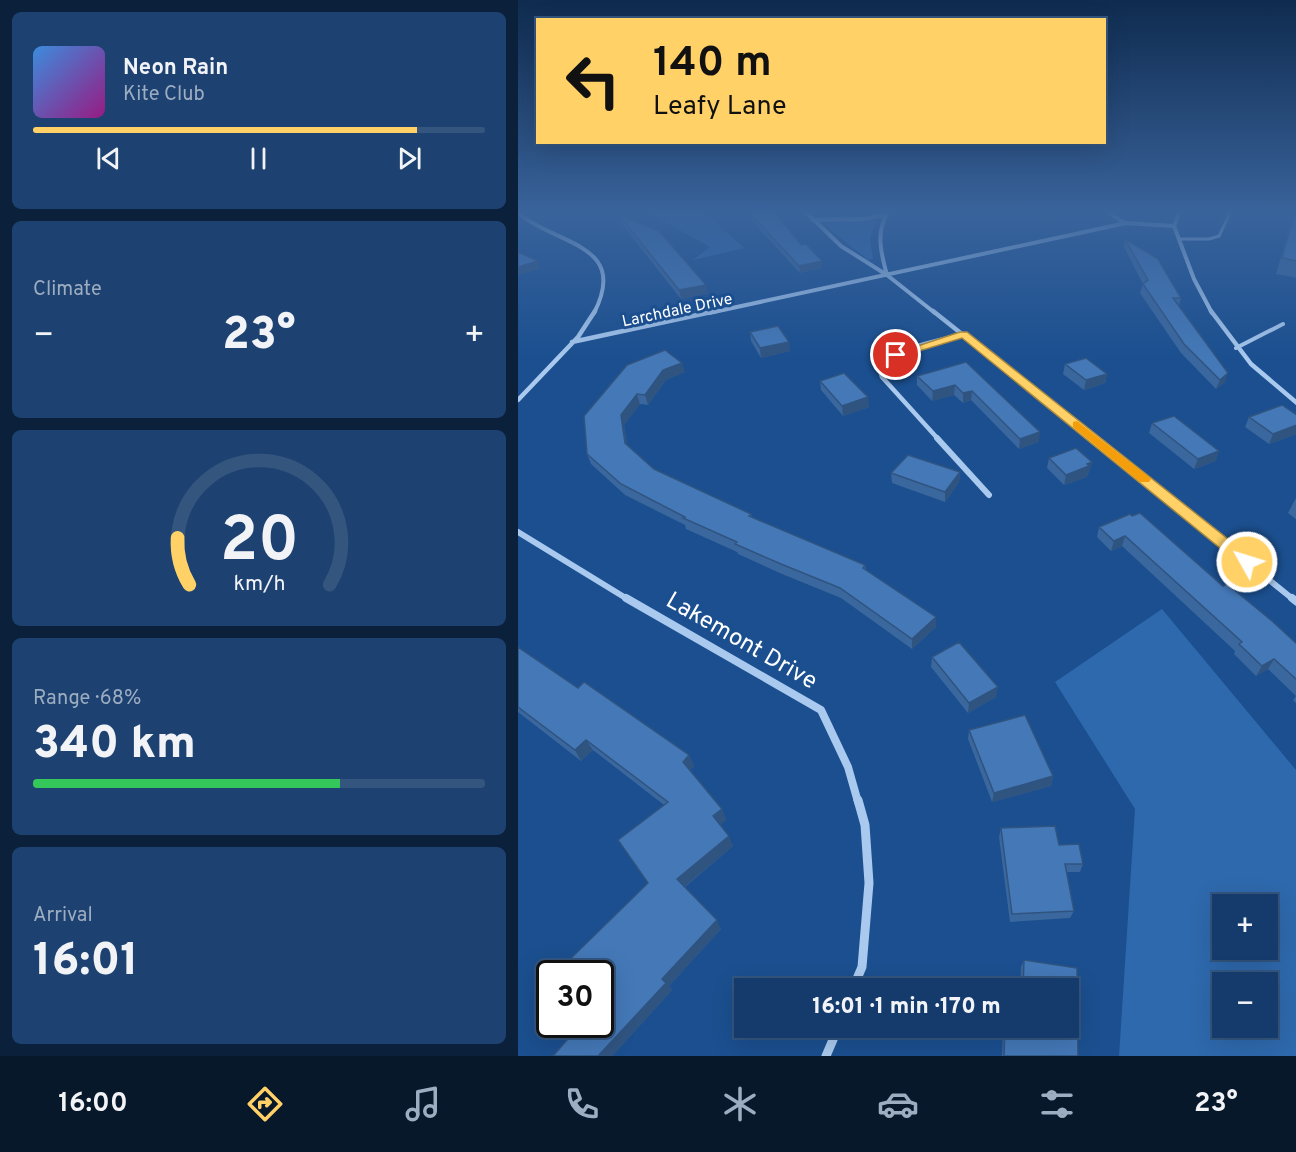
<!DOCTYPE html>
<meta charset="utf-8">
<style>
:root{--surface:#143b6b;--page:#1d4271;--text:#f1f3f6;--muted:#9dadc1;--line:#33557e;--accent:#ffd166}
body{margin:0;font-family:Overpass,sans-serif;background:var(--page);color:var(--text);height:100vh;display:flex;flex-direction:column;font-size:22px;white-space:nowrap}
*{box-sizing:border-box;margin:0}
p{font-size:20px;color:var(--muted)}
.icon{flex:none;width:33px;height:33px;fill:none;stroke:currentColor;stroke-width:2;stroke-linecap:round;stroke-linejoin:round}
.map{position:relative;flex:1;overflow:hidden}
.side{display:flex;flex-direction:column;gap:12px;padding:12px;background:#0b203b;width:518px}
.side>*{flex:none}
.top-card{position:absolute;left:18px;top:18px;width:570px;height:126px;border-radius:0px;box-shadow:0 6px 24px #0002,0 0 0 2px var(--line);background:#ffd166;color:#111;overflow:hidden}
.fabs{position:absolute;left:694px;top:894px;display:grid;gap:12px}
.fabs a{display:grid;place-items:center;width:66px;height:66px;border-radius:0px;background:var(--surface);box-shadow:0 6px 24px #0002,0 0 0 2px var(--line);font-size:30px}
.speed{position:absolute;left:18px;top:960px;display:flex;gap:12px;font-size:30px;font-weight:700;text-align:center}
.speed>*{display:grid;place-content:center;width:78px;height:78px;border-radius:50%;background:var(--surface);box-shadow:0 6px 24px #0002,0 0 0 2px var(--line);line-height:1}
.speed .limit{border:3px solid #111;border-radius:9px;background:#fff;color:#111}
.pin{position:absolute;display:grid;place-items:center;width:51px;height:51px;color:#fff;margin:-26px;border:3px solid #fff;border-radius:50%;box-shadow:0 2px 6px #0007}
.me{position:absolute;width:66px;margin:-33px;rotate:309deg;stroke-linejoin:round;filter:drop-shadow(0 0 4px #0008)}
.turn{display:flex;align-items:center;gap:21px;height:126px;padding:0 18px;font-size:27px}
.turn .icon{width:78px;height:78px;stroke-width:2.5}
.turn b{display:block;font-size:42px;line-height:51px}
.big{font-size:45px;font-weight:800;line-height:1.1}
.side .widget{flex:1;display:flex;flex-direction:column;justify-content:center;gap:9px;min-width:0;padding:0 21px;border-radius:9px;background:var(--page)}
.side .dial{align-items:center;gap:0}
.dial svg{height:156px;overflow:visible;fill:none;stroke:var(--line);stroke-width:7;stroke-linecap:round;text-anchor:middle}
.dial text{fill:var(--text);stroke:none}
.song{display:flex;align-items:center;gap:18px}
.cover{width:72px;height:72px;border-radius:9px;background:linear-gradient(135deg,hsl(210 70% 55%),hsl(310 70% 35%))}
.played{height:6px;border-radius:3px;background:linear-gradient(90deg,var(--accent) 85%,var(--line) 85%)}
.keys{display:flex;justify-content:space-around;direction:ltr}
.heat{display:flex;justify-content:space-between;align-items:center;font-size:33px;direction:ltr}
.charge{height:9px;border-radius:4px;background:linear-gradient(90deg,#34c759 68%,var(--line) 0)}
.trip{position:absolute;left:216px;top:978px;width:345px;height:60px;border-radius:0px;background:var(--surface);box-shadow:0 6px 24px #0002,0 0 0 2px var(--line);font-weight:800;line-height:60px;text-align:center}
.dock{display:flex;height:96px;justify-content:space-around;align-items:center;background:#08182b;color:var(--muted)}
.dock .icon{width:42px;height:42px}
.dock .active{color:var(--accent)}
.dock b{font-size:27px;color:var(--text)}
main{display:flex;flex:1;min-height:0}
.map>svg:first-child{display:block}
.green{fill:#2e69ad;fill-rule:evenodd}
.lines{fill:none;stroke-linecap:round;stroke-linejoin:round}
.lane-far1{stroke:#a9c9ee;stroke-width:3}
.lane{stroke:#a9c9ee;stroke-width:4}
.street-far4{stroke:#a9c9ee;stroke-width:4}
.street-far3{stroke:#a9c9ee;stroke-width:4.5}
.street-far2{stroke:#a9c9ee;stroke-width:6}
.street-far1{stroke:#a9c9ee;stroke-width:8}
.street{stroke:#a9c9ee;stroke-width:9}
.wall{fill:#3a679d}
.shaded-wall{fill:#305480}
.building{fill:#4478b7;stroke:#305480;stroke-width:1.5}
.route{fill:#ffd166;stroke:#a68842;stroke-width:1.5}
.slow{fill:#f59e0b}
.labels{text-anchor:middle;stroke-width:6;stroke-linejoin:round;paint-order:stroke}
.far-street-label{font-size:16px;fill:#fff;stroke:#1b4f8f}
.near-street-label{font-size:24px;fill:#fff;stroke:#1b4f8f}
</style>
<main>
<section class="side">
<div class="widget">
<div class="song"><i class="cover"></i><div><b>Neon Rain</b><p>Kite Club</p></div></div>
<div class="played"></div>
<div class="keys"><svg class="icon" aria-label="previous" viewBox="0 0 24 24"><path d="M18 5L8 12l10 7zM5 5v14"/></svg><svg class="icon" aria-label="pause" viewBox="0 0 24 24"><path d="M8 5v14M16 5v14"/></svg><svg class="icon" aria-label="next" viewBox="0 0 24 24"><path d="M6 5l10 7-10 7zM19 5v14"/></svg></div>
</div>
<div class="widget"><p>Climate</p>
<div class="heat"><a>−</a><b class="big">23°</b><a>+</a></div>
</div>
<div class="widget dial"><svg viewBox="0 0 100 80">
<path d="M14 69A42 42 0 1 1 86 69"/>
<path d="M14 69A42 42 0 0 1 8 45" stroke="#ffd166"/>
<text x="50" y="56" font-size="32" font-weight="700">20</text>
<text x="50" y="72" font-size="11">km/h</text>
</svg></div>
<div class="widget"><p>Range · 68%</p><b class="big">340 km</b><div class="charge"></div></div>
<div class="widget"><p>Arrival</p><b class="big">16:01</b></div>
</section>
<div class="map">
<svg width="779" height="1056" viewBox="0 0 779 1056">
<rect width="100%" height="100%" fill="#1b4f8f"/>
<path class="green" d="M127,211h58l41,37 -51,12 17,-13z
M355,220l3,1 -6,18 3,20 -5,1 -43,-35 6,-2z
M644,609l134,161v286h-177l16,-247 -80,-127zM705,904h45v46h-45zM705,982h45v46h-45z"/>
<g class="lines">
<path class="lane-far1" d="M662,239h29l10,-3 12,-25"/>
<path class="lane" d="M718,348l47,-24"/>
<path class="street-far4" d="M287,211l36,35 46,29 48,38
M588,211l19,12
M662,211l-6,15 20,53 18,34
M0,213c37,32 112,30 76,100
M295,220l49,-1 23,-4
M369,275c-6,-21 -12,-45 2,-64
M191,313l417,-90 48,3"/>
<path class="street-far3" d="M415,311l162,129
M693,311l40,53 46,39
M54,342l144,-31
M0,400l60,-63 17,-26
M421,440l-57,-63 -3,-10c22,-21 56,-25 85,-33"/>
<path class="street-far2" d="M419,438l52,57
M575,438l201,162
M0,532l111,68"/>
<path class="street-far1" d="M108,598l195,112 27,57 10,35
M774,598l5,4"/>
<path class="street" d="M335,988l9,-21 7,-84 -4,-58 -7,-25
M308,1056l12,-28"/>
</g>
<path class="wall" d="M217,211h39l27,34 21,16v7l-22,5 -50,-54 -8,1z
M776,211h3v67l-21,-4z
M101,215l89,78 -27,6 -60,-76z
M607,239l56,59 -2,8 46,76 -9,7 -35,-36 -41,-60 3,-9 -19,-37z
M232,332l39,10 1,9 -29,7 -10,-17z
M448,362l73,80 -20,7 -48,-49 -8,3 -9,-8 -22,6 -15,-16v-9z
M547,364l42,10 -2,9 -21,7 -21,-16z
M109,365l58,7 -19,8 -18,25 -8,-1 -16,21 3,20 27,24 97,45 1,4 113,47 1,5 70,47v10l-24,22 -71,-51 -59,-24 -44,-20 -1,-2 -51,-23 -1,-4 -60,-30 -34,-31 -4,-10z
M302,381l49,26 -26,9 -22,-26z
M779,415v19l-28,10 -24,-17 4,-10z
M634,423l64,38 -22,8 -45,-36z
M531,458l43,4 -3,10 -1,1 -1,4 -23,8 -17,-17z
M442,472l-1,10 -14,20 -53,-19 -1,-10z
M779,496v24l-9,-7z
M612,514l93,72 74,58v60l-4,-4 3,-4 -28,-27 -12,7 -22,-22 1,-3 -113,-105 -11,5 -14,-14 2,-10z
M0,647l60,41 111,67 5,11 -4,4 32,39 4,11 -6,5 13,21 -48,41 36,42 -52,57 3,4 -60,66h-59l47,-32 48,-140 16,-79 -71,-55 -12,11 -63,-49z
M414,657l64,40 -28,16 -37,-46z
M451,730l84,46 -2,10 -59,16 -24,-63z
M483,828l58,17 24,19 -3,8h-13l7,39 -4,7 -60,4 -11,-85z
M506,960l53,8 1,88h-76l1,-28h65v-40h-62l1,-4 13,3 1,-20z"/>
<path class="shaded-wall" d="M541,211h22l-1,4 -36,7 1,-8z
M231,212l1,7 -8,1 -1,-6z
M20,261l2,8 -22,6v-8z
M304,261v7l-22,5 -1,-7z
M188,285l2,8 -27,6 -2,-9z
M271,342l1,9 -29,7 -1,-10z
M164,363l3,9 -19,8 -18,25 -3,-10 18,-25z
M710,373l-3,9 -9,7 4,-9z
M589,374l-2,9 -21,7 2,-10z
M437,385l-1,10 -22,6 1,-10z
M454,391l-1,9 -8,3v-10z
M119,394l3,10 -16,21 4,29 -3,-11 -4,-28z
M350,397l1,10 -26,9 -1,-10z
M779,425v9l-28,10 4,-10z
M522,432l-1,10 -20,7 1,-10z
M701,451l-3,10 -22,8 4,-10z
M574,462l-3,10 -1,1 -1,4 -23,8 2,-10z
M442,472l-1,10 -14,20v-10z
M607,536l-3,10 -11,5 3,-10z
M418,617v10l-24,22v-10z
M756,659l-6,10 -12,7 6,-10z
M480,687l-2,10 -28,16 1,-10z
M68,740l7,10 -12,11 -6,-11z
M171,755l5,11 -6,6 -5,-10z
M535,776l-2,10 -59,16 2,-9z
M204,809l4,11 -8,7 -5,-11z
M211,836l4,10 -50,42 -6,-9z
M199,920l4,9 -52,57 3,4 -60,66h-12l-1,-1 63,-76z"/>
<path class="building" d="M221,211h35l27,34 5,-1 16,17 -23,5 -50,-54 -8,2z
M526,211h15l-14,3z
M777,211h2v50l-15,-3z
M101,215l40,16 47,54 -27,5z
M607,239l33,20 23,39h-8l55,75 -8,7 -36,-36 -41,-60 5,-4z
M0,252l20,9 -20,6z
M260,326l11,16 -29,6 -10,-16z
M147,350l17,13 -19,7 -18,25 -8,-1 -16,21 4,28 29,26 97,45 -2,2 116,49 -2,3 73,49 -24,22 -72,-51 -59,-24 -46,-20 2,-2 -54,-24 2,-1 -64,-33 -34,-30 -3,-38 43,-51z
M568,358l21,16 -21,6 -21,-16z
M448,362l74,70 -20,7 -48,-48 -9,2 -8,-8 -22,6 -16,-15z
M326,373l24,24 -26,9 -22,-25z
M764,405l15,10v10l-24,9 -24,-17z
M656,416l45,35 -21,8 -46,-36z
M558,448l16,14 -5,2 2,2 -23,9 -17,-17z
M390,455l52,17 -15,20 -54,-19z
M622,513l83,73 4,-2 45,37 25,23v36l-23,-21 -12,7 -23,-22 3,-2 -117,-106 -11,5 -15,-14 31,-13 2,2z
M441,642l39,45 -29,16 -37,-46z
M0,647l60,41 6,-6 105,73 -6,7 39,47 -9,7 16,20 -52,43 40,41 -55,59 4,4 -67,72 1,1h-47l28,-32h19v-50h-31l-6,-8 85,-83 -30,-43 50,-38 -82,-62 -11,10 -57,-43z
M507,715l28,61 -59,17 -25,-63z
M537,826l4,19 20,-1 4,20h-18l9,47 -62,3 -11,-86z
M506,960l53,8 1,88h-74l1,-28h63v-40h-61v-4l16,3z"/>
<linearGradient id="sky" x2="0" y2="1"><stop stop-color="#0f2b4f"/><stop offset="0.59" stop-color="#39639b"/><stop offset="1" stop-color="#39639b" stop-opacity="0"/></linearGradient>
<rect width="779" height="359" fill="url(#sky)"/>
<path class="route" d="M442,332h7l285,226 2,4 -2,4h-10l-280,-228 -66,20 -6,-3z"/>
<path class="slow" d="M559,421l72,56 2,2 -2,3h-9l-67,-55v-5z"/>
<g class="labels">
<g class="far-street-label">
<text transform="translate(159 309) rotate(-12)" y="6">Larchdale Drive</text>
</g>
<g class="near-street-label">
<text transform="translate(224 640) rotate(30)" y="8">Lakemont Drive</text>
</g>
</g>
</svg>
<div class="fabs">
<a>+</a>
<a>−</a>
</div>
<div class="speed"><div class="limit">30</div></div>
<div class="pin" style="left:378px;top:355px;background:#d93025"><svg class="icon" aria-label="arrive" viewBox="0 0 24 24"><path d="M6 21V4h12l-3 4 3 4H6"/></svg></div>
<svg class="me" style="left:729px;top:562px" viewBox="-20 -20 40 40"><circle r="17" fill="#ffd166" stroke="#fff" stroke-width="3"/><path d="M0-11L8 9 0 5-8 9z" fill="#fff"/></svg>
<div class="trip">16:01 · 1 min · 170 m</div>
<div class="top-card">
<div class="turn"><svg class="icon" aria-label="left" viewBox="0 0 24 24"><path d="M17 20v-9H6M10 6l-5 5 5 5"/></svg><div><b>140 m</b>Leafy Lane</div></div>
</div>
</div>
</main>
<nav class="dock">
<b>16:00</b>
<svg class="icon active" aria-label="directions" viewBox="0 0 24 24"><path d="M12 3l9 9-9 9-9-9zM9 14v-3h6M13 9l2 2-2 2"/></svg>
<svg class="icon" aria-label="music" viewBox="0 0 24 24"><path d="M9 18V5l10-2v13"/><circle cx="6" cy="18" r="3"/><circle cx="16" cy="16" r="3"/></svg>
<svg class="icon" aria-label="phone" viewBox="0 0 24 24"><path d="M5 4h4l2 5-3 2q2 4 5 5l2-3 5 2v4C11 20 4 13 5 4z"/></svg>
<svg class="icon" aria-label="climate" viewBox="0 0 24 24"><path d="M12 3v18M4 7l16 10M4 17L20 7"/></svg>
<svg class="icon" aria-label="car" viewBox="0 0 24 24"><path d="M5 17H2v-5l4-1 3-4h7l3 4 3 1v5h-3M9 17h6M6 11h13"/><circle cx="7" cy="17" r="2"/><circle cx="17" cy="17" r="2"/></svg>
<svg class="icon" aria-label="filters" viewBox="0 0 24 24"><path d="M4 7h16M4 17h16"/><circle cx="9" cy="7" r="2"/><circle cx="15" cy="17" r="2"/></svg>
<b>23°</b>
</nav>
